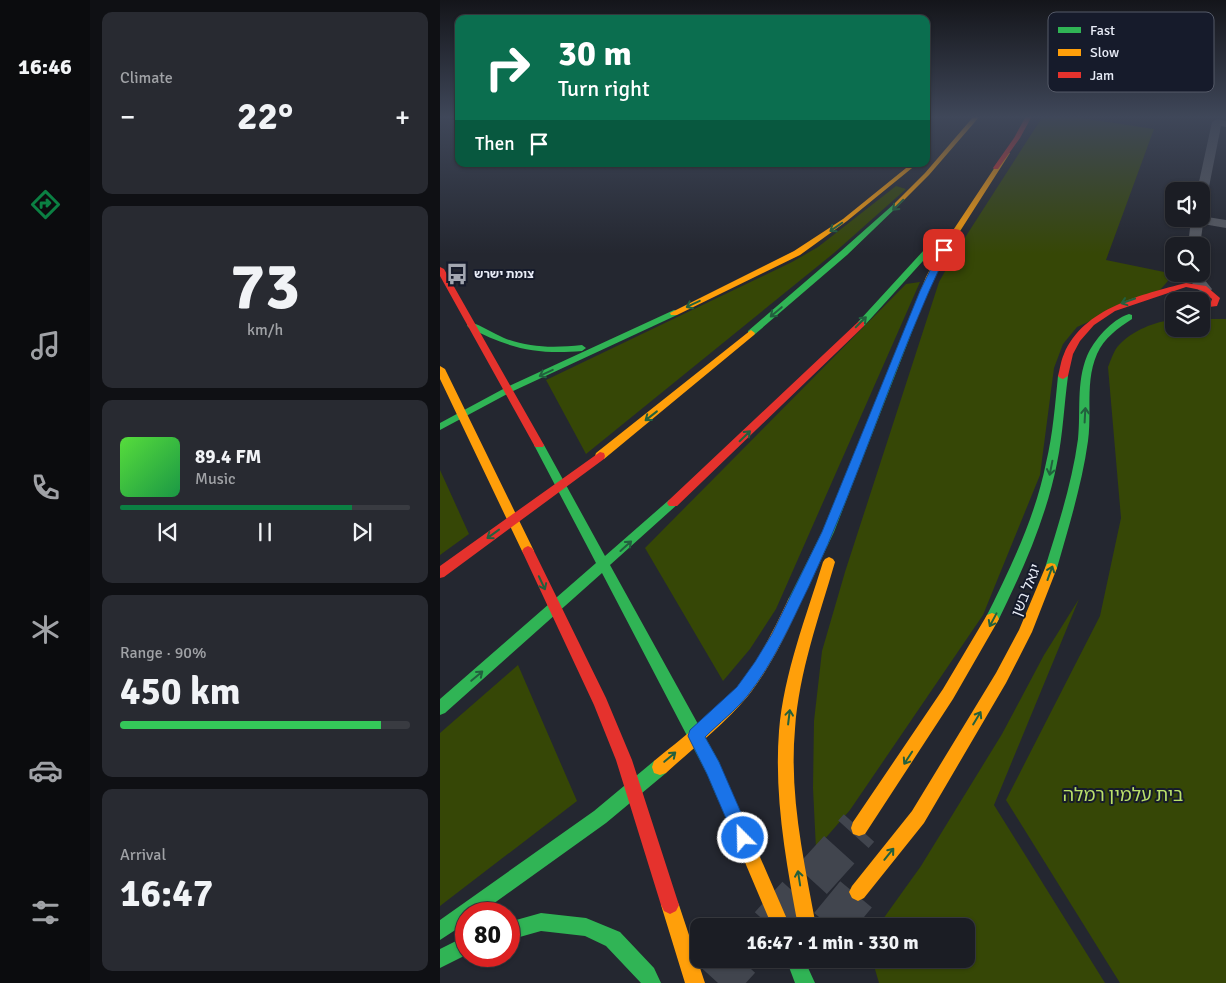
<!DOCTYPE html>
<meta charset="utf-8">
<style>
:root{--surface:#1b1d24;--page:#282a31;--text:#f1f3f6;--muted:#a0a2a6;--line:#393b41;--accent:#0b8043}
body{margin:0;font-family:Signika,"Noto Sans Hebrew",sans-serif;background:var(--page);color:var(--text);height:100vh;display:flex;flex-direction:column;font-size:19px;white-space:nowrap}
*{box-sizing:border-box;margin:0}
p{font-size:16px;color:var(--muted)}
.icon{flex:none;width:28px;height:28px;fill:none;stroke:currentColor;stroke-width:2;stroke-linecap:round;stroke-linejoin:round}
.map{position:relative;flex:1;overflow:hidden}
.sheet{display:flex;flex-direction:column;gap:12px;padding:12px;background:#0f1014;width:350px}
.sheet>*{flex:none}
.banner{position:absolute;left:15px;top:15px;width:475px;height:152px;border-radius:10px;box-shadow:0 1px 4px #0004,0 0 0 1px var(--line);background:#0b6e4f;color:#fff;overflow:hidden}
.controls{position:absolute;left:725px;top:182px;display:grid;gap:10px}
.controls a{display:grid;place-items:center;width:45px;height:45px;border-radius:10px;background:var(--surface);box-shadow:0 1px 4px #0004,0 0 0 1px var(--line);font-size:25px}
.speed{position:absolute;left:15px;top:902px;display:flex;gap:10px;font-size:25px;font-weight:700;text-align:center}
.speed>*{display:grid;place-content:center;width:65px;height:65px;border-radius:50%;background:var(--surface);box-shadow:0 1px 4px #0004,0 0 0 1px var(--line);line-height:1}
.speed .limit{border:8px solid #d22;background:#fff;color:#111}
.pin{position:absolute;display:grid;place-items:center;width:42px;height:42px;color:#fff;margin:-21px;border-radius:10px;box-shadow:0 2px 8px #0006}
.me{position:absolute;width:55px;margin:-28px;rotate:337deg;stroke-linejoin:round;filter:drop-shadow(0 0 4px #0008)}
.turn{display:flex;align-items:center;gap:18px;height:105px;padding:0 20px;font-size:22px}
.turn .icon{width:65px;height:65px;stroke-width:2.5}
.turn b{display:block;font-size:35px;line-height:42px}
.then{display:flex;align-items:center;height:48px;padding:0 20px;background:#0003;gap:10px;font-size:19px}
.big{font-size:38px;font-weight:800;line-height:1.1}
.sheet .tile{flex:1;display:flex;flex-direction:column;justify-content:center;gap:8px;min-width:0;padding:0 18px;border-radius:10px;background:var(--page)}
.sheet .dial{align-items:center;gap:0}
.dial b{font-size:65px;line-height:1}
.song{display:flex;align-items:center;gap:15px}
.cover{width:60px;height:60px;border-radius:8px;background:linear-gradient(135deg,hsl(110 70% 55%),hsl(140 70% 35%))}
.played{height:5px;border-radius:2px;background:linear-gradient(90deg,var(--accent) 80%,var(--line) 80%)}
.keys{display:flex;justify-content:space-around;direction:ltr}
.heat{display:flex;justify-content:space-between;align-items:center;font-size:28px;direction:ltr}
.charge{height:8px;border-radius:4px;background:linear-gradient(90deg,#34c759 90%,var(--line) 0)}
.trip{position:absolute;left:250px;top:918px;width:285px;height:50px;border-radius:10px;background:var(--surface);box-shadow:0 1px 4px #0004,0 0 0 1px var(--line);font-weight:800;line-height:50px;text-align:center}
main{display:flex;flex:1;min-height:0}
.menu{display:flex;flex-direction:column;width:90px;justify-content:space-around;align-items:center;background:#0b0c0e;color:var(--muted)}
.menu .icon{width:35px;height:35px}
.menu .on{color:var(--accent)}
.menu b{font-size:22px;color:var(--text)}
.map>svg:first-child{display:block}
.green{fill:#364706}
.lines{fill:none;stroke-linecap:round;stroke-linejoin:round}
.secondary-tunnel{stroke:#41454e;stroke-width:41;stroke-dasharray:41 21;stroke-linecap:butt}
.street{fill:#575a61;fill-rule:evenodd}
.fast{fill:#30b455;fill-rule:evenodd}
.slow{fill:#ff9f0a;fill-rule:evenodd}
.jam{fill:#e5322d;fill-rule:evenodd}
.oneway{stroke:#22603e}
.route{fill:#1a73e8;stroke:#114b97}
.labels{text-anchor:middle;stroke-width:4;stroke-linejoin:round;paint-order:stroke}
.far-poi-label{font-size:12px;font-weight:bold;fill:#e8ecf7;stroke:#161b2b;text-anchor:start}
.street-label{font-size:15px;fill:#e8ecf7;stroke:#161b2b}
.near-park-label{font-size:18px;fill:#bae06b;stroke:#161b2b}
.key{fill:#161b2b;stroke:#555a68;stroke-width:1}
.key-label{font-size:14px;fill:#e8ecf7}
</style>
<main>
<nav class="menu">
<b>16:46</b>
<svg class="icon on" aria-label="directions" viewBox="0 0 24 24"><path d="M12 3l9 9-9 9-9-9zM9 14v-3h6M13 9l2 2-2 2"/></svg>
<svg class="icon" aria-label="music" viewBox="0 0 24 24"><path d="M9 18V5l10-2v13"/><circle cx="6" cy="18" r="3"/><circle cx="16" cy="16" r="3"/></svg>
<svg class="icon" aria-label="phone" viewBox="0 0 24 24"><path d="M5 4h4l2 5-3 2q2 4 5 5l2-3 5 2v4C11 20 4 13 5 4z"/></svg>
<svg class="icon" aria-label="climate" viewBox="0 0 24 24"><path d="M12 3v18M4 7l16 10M4 17L20 7"/></svg>
<svg class="icon" aria-label="car" viewBox="0 0 24 24"><path d="M5 17H2v-5l4-1 3-4h7l3 4 3 1v5h-3M9 17h6M6 11h13"/><circle cx="7" cy="17" r="2"/><circle cx="17" cy="17" r="2"/></svg>
<svg class="icon" aria-label="filters" viewBox="0 0 24 24"><path d="M4 7h16M4 17h16"/><circle cx="9" cy="7" r="2"/><circle cx="15" cy="17" r="2"/></svg>
</nav>
<section class="sheet">
<div class="tile"><p>Climate</p>
<div class="heat"><a>−</a><b class="big">22°</b><a>+</a></div>
</div>
<div class="tile dial"><b>73</b><p>km/h</p></div>
<div class="tile">
<div class="song"><i class="cover"></i><div><b>89.4 FM</b><p>Music</p></div></div>
<div class="played"></div>
<div class="keys"><svg class="icon" aria-label="previous" viewBox="0 0 24 24"><path d="M18 5L8 12l10 7zM5 5v14"/></svg><svg class="icon" aria-label="pause" viewBox="0 0 24 24"><path d="M8 5v14M16 5v14"/></svg><svg class="icon" aria-label="next" viewBox="0 0 24 24"><path d="M6 5l10 7-10 7zM19 5v14"/></svg></div>
</div>
<div class="tile"><p>Range · 90%</p><b class="big">450 km</b><div class="charge"></div></div>
<div class="tile"><p>Arrival</p><b class="big">16:47</b></div>
</section>
<div class="map">
<svg width="786" height="983" viewBox="0 0 786 983">
<rect width="100%" height="100%" fill="#242730"/>
<path class="green" d="M603,116h25l86,13 -48,131 68,14 -14,16 -83,37 -14,17 -9,24 -14,107 -57,140 -133,195 -34,39 -3,-61 1,-67 8,-70 23,-79 94,-290 18,-32z
M456,186l10,3 -72,64 -248,201 -40,-74 246,-118 26,-15z
M480,282l-144,327 -26,40 -27,32 -78,-133 261,-264z
M761,319h25v664h-106l-114,-183 94,-184 21,-98 -13,-151c3,-7 6,-17 11,-22 13,-14 36,-24 55,-25v9h27z
M0,470l29,64 -29,21z
M639,599l-85,206 111,178h-226l-7,-24h94v-33h-88l43,-60 81,-132 42,-79z
M78,665l59,136 -137,105v-173z"/>
<g class="lines">
<path class="secondary-tunnel" d="M330,926l89,-98
M390,926l28,-34
M278,983l22,-24"/>
<path class="street" d="M777,119l9,2v6l-5,-1 -14,71 -6,3v-9h-4l15,-69z
M761,216l25,4v8l-23,-4 -3,22h-12l3,-27h10z
M746,274h14l12,15 -2,3c-12,3 -18,-9 -24,-18z"/>
<path class="fast" d="M454,204l5,1 -52,50 -93,80h-6v-4l93,-80z
M495,238l7,2 -78,86h-6v-4z
M234,310l3,1v4l-166,77 -71,38v-7l65,-35z
M689,314l3,1v4c-14,9 -28,19 -35,35 -12,27 -5,58 -9,87 -6,43 -19,85 -31,127l-2,4 -4,1 -4,-1 -2,-4c13,-42 27,-85 33,-129 3,-27 -2,-56 9,-83 7,-16 24,-36 42,-42z
M473,316l4,3 -83,213 -35,74 -5,1 -5,-1 -2,-4 35,-70 87,-213z
M31,322c11,4 22,11 33,16 25,10 51,10 78,7l4,3 -4,3c-46,4 -74,-3 -114,-24l-1,-2z
M623,373l5,3c-4,29 -5,58 -11,87 -11,56 -35,109 -60,160l-5,2 -5,-2 -2,-4c25,-50 50,-101 61,-156 7,-29 9,-58 12,-87z
M99,441l5,4 61,111 64,-56 4,-1 6,4 -69,62 109,197 13,32 -2,6 -6,2 -6,-2 -11,-26 -105,-201 -157,140 -5,2v-16l156,-136 -62,-118z
M220,759l6,2 2,6 -2,6 -60,50 -127,91h-13v9l-26,17v-20l154,-109 60,-50z
M101,913l45,5 34,14 34,36 7,15h-20l-35,-37 -21,-10 -44,-5 -32,9v-18z
M26,936v19l-26,13v-19z
M346,959h18l11,24h-20z"/>
<path class="slow" d="M534,116h6l-51,59 -31,31h-4v-2l31,-31z
M565,152l5,1 -62,97 -14,27 -17,42 -1,2h-6l-1,-2 17,-42 14,-27z
M471,164h6l-70,57 -47,34 -123,60h-6l-1,-2 124,-62 49,-32z
M311,330l4,3 -1,2 -150,124h-8l-1,-3 1,-3z
M0,366l5,3 89,182 -2,3h-8l-2,-3 -82,-172z
M389,557l4,2 2,3c-16,55 -36,110 -40,167 -6,66 9,132 21,197h-18c-12,-64 -24,-130 -19,-195 5,-58 27,-114 44,-169l2,-3z
M611,563l4,1 2,4 -25,64 -26,51 -82,140 -60,75 -6,3 -6,-3 -3,-6 3,-6 60,-75 84,-138 23,-43 26,-62 2,-4z
M354,597l5,1 2,4c-15,33 -31,66 -53,94 -24,29 -55,52 -82,77l-6,2 -6,-2 -2,-6 2,-6c28,-23 59,-46 83,-74 22,-26 37,-58 52,-89z
M552,613l5,2 2,4 -46,80 -88,135 -6,2 -6,-2 -2,-6 2,-6 90,-133 44,-74z
M284,786l6,2 60,138h-18l-56,-132 2,-6z
M230,896l6,3 3,6 26,78h-20l-24,-78 3,-6z"/>
<path class="jam" d="M586,116h6l-12,22 -22,31h-4l-1,-1 21,-30z
M0,267l4,2 100,176 -1,2h-8l-1,-2 -94,-169z
M746,283l20,3 14,12 -3,8 -16,2v-5l10,-1 1,-3 -11,-9 -15,-3 -71,24 -21,14 -14,16 -7,13 -5,22 -5,3 -3,-1 -2,-2c2,-7 3,-16 6,-22 19,-46 79,-60 122,-71z
M421,321l3,1v4l-187,180h-8l-2,-3 2,-3 189,-178z
M160,452l4,1 1,3 -1,3 -160,118 -4,1v-12z
M88,546l4,2 2,3 72,147 26,62 47,145 -3,6 -6,3 -6,-3 -3,-6 -45,-145 -22,-55 -72,-154 2,-3z"/>
</g>
<defs><path id="oneway-shaft" d="M-6 0H5M1.5-3L5.5 0L1.5 3" fill="none" stroke-width="1.6" stroke-linecap="round" stroke-linejoin="round" transform="scale(1.25)"/></defs>
<g class="oneway">
<use href="#oneway-shaft" transform="translate(458 205) rotate(135)"/>
<use href="#oneway-shaft" transform="translate(396 227) rotate(145)"/>
<use href="#oneway-shaft" transform="translate(688 301) rotate(161)"/>
<use href="#oneway-shaft" transform="translate(253 304) rotate(155)"/>
<use href="#oneway-shaft" transform="translate(336 312) rotate(140)"/>
<use href="#oneway-shaft" transform="translate(421 322) rotate(-45)"/>
<use href="#oneway-shaft" transform="translate(106 373) rotate(155)"/>
<use href="#oneway-shaft" transform="translate(645 415) rotate(-87)"/>
<use href="#oneway-shaft" transform="translate(211 416) rotate(142)"/>
<use href="#oneway-shaft" transform="translate(305 436) rotate(-44)"/>
<use href="#oneway-shaft" transform="translate(611 468) rotate(101)"/>
<use href="#oneway-shaft" transform="translate(53 534) rotate(144)"/>
<use href="#oneway-shaft" transform="translate(186 546) rotate(-42)"/>
<use href="#oneway-shaft" transform="translate(610 573) rotate(-70)"/>
<use href="#oneway-shaft" transform="translate(102 583) rotate(65)"/>
<use href="#oneway-shaft" transform="translate(553 620) rotate(118)"/>
<use href="#oneway-shaft" transform="translate(37 676) rotate(-40)"/>
<use href="#oneway-shaft" transform="translate(349 717) rotate(-83)"/>
<use href="#oneway-shaft" transform="translate(537 718) rotate(-59)"/>
<use href="#oneway-shaft" transform="translate(230 757) rotate(-40)"/>
<use href="#oneway-shaft" transform="translate(468 758) rotate(123)"/>
<use href="#oneway-shaft" transform="translate(449 854) rotate(-51)"/>
<use href="#oneway-shaft" transform="translate(359 878) rotate(-99)"/>
</g>
<linearGradient id="sky" x2="0" y2="1"><stop stop-color="#14151a"/><stop offset="0.46" stop-color="#3f4759"/><stop offset="1" stop-color="#3f4759" stop-opacity="0"/></linearGradient>
<rect width="786" height="254" fill="url(#sky)"/>
<path class="route" d="M501,248l7,2c-53,109 -87,226 -139,336 -18,37 -35,76 -61,109 -12,15 -29,28 -43,42l14,25 33,76 -3,6 -6,3 -6,-3 -30,-70 -19,-38 2,-6 47,-43 18,-25 17,-28 50,-102 98,-241z"/>
<defs>
<g id="bus-bare" transform="scale(1.725)"><path d="M-5-6H5V4H4V6H2V4H-2V6H-4V4H-5ZM-3.5-4V0h7V-4ZM-3.5 1.2v1.5H-2V1.2ZM2 1.2v1.5H3.5V1.2Z" fill="#a3a7b1" stroke="#161b2b" stroke-width="2.5" paint-order="stroke"/></g>
</defs>
<g fill-rule="evenodd">
<use href="#bus-bare" x="17" y="274"/>
</g>
<g class="labels">
<g class="far-poi-label">
<text x="34" y="278">צומת ישרש</text>
</g>
<g class="street-label">
<text transform="translate(586 590) rotate(-68)" y="5">יגאל בשן</text>
</g>
<g class="near-park-label">
<text x="683" y="801">בית עלמין רמלה</text>
</g>
</g>
<rect x="608" y="12" width="166" height="80" rx="8" class="key"/>
<rect x="618" y="27" width="23" height="6" fill="#30b455"/>
<rect x="618" y="49" width="23" height="7" fill="#ff9f0a"/>
<rect x="618" y="72" width="23" height="6" fill="#e5322d"/>
<g class="key-label">
<text x="650" y="35">Fast</text>
<text x="650" y="57">Slow</text>
<text x="650" y="80">Jam</text>
</g>
</svg>
<div class="controls">
<a><svg class="icon" aria-label="sound" viewBox="0 0 24 24"><path d="M4 9h4l5-4v14l-5-4H4zM17 9q2 3 0 6"/></svg></a>
<a><svg class="icon" aria-label="search" viewBox="0 0 24 24"><circle cx="10" cy="10" r="6"/><path d="M15 15l6 6"/></svg></a>
<a><svg class="icon" aria-label="layers" viewBox="0 0 24 24"><path d="M12 4l9 5-9 5-9-5zM3 14l9 5 9-5"/></svg></a>
</div>
<div class="speed"><div class="limit">80</div></div>
<div class="pin" style="left:504px;top:250px;background:#d93025"><svg class="icon" aria-label="arrive" viewBox="0 0 24 24"><path d="M6 21V4h12l-3 4 3 4H6"/></svg></div>
<svg class="me" style="left:303px;top:838px" viewBox="-20 -20 40 40"><circle r="17" fill="#1a73e8" stroke="#fff" stroke-width="3"/><path d="M0-11L8 9 0 5-8 9z" fill="#fff"/></svg>
<div class="trip">16:47 · 1 min · 330 m</div>
<div class="banner">
<div class="turn"><svg class="icon" aria-label="right" viewBox="0 0 24 24"><path d="M7 20v-9h11M14 6l5 5-5 5"/></svg><div><b>30 m</b>Turn right</div></div>
<div class="then">Then<svg class="icon" aria-label="arrive" viewBox="0 0 24 24"><path d="M6 21V4h12l-3 4 3 4H6"/></svg></div>
</div>
</div>
</main>
